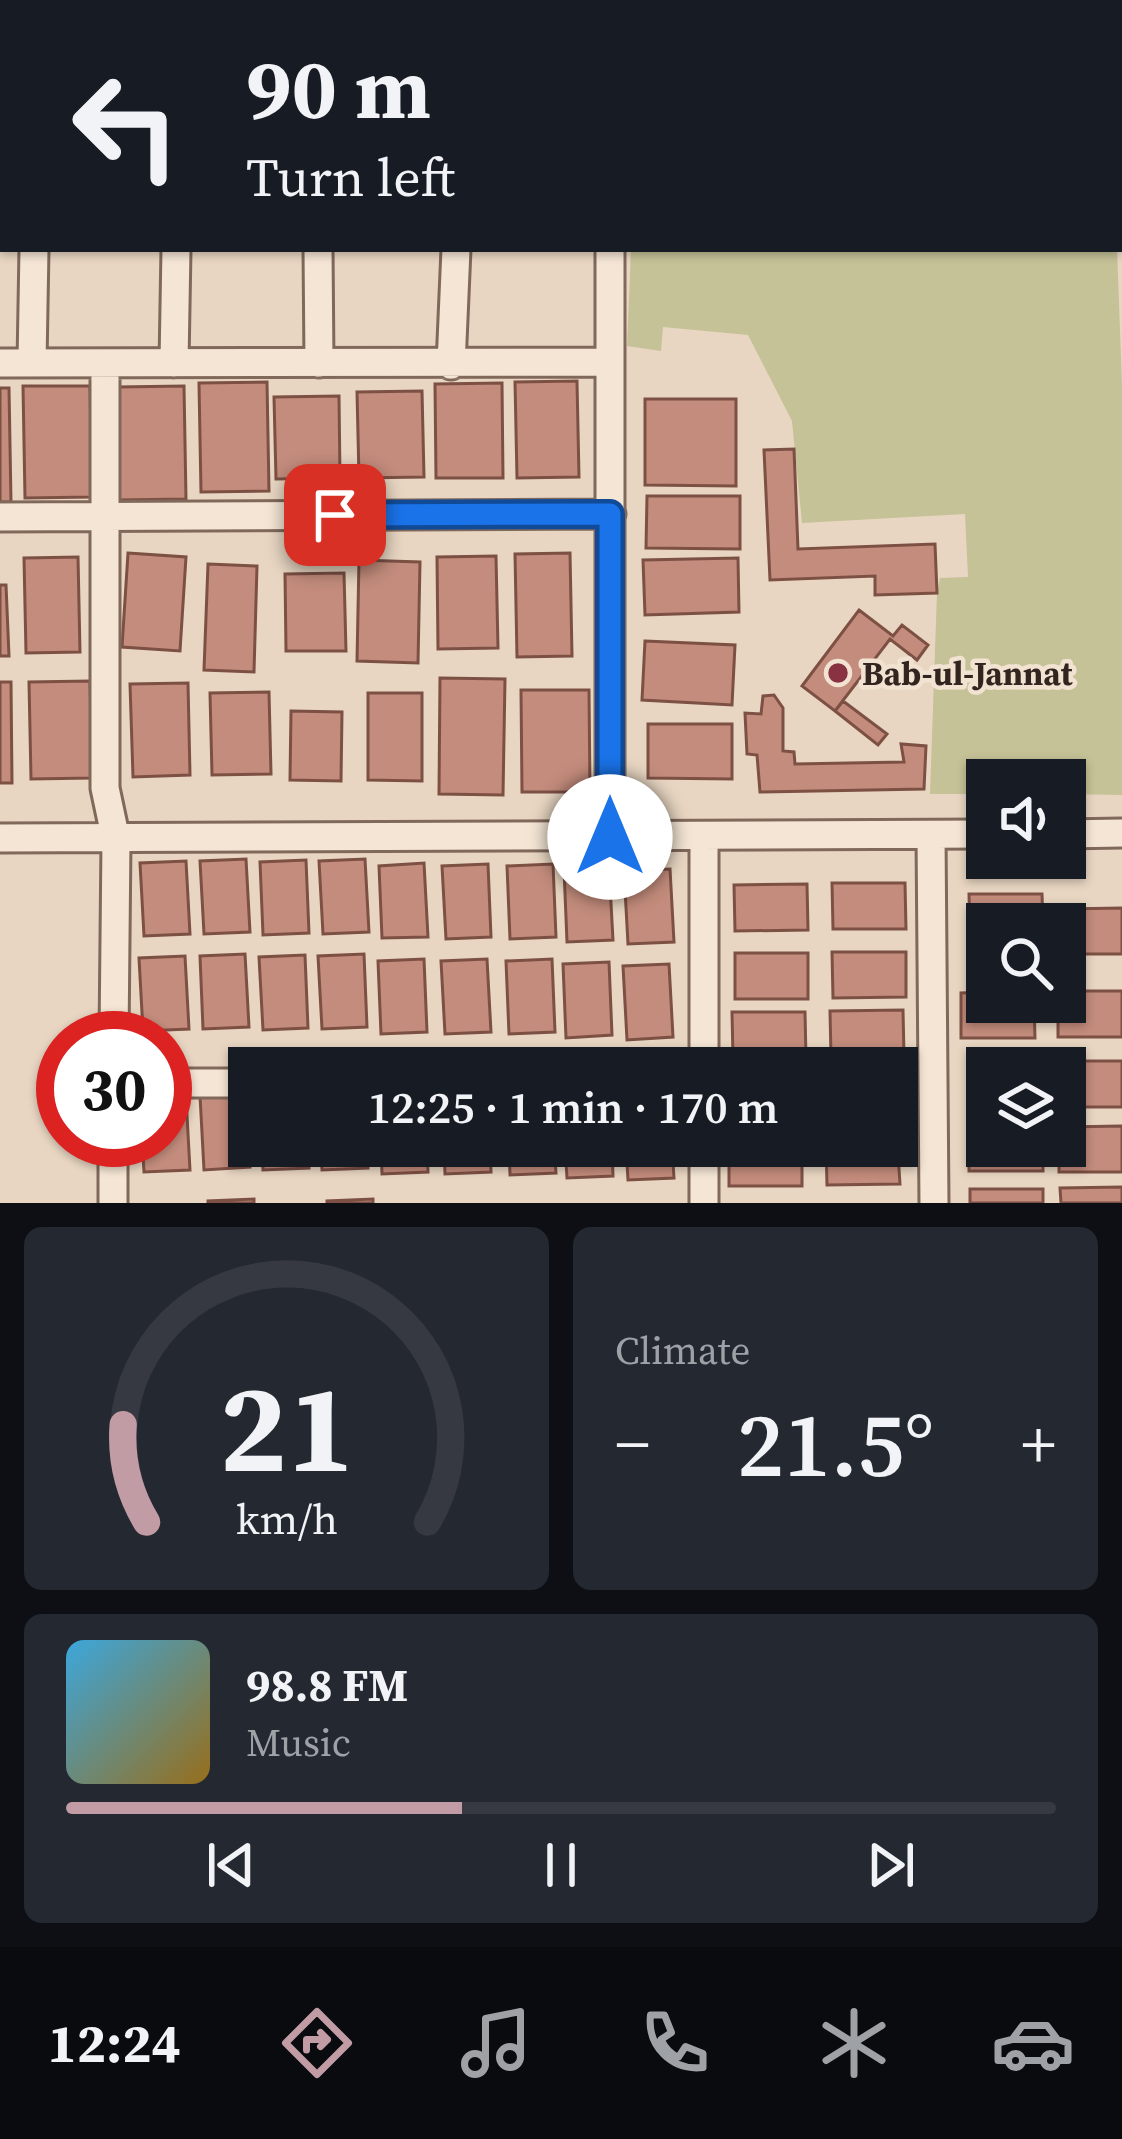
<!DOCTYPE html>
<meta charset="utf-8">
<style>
:root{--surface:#171b24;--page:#242831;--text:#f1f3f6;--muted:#9ea1a6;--line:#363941;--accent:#c29ca5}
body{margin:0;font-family:"Source Serif 4",serif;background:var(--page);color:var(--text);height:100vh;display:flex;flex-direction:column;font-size:45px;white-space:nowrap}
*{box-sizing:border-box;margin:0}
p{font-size:39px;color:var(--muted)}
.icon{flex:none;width:66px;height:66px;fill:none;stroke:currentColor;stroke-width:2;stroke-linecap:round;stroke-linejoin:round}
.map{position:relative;height:1203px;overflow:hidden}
.side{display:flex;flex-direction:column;gap:24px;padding:24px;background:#0d0f14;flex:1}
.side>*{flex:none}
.guide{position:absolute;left:0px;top:0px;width:1122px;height:252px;box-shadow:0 3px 9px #0004;background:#171b24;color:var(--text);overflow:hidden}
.fabs{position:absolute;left:966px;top:759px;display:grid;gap:24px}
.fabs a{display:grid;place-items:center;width:120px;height:120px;border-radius:0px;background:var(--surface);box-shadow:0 3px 9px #0004;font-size:60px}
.speed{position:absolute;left:36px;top:1011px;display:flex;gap:24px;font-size:60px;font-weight:700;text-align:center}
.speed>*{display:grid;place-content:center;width:156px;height:156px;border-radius:50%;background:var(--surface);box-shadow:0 3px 9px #0004;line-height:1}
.speed .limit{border:18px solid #d22;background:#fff;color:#111}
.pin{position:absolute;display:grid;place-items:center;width:102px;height:102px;color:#fff;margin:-51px;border-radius:24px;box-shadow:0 6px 18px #0006}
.me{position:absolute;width:132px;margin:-66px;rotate:0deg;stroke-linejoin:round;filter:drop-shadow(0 0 9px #0008)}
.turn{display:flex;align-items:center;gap:42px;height:252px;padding:0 48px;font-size:54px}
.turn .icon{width:156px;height:156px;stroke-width:2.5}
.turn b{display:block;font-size:84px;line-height:102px}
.big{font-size:90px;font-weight:600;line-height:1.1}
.side .card{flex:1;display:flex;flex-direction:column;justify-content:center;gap:18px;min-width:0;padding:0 42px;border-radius:18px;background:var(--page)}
.side .dial{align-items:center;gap:0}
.dial svg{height:312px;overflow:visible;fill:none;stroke:var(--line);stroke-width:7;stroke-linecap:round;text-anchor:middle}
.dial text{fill:var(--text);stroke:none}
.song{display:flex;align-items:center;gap:36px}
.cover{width:144px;height:144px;border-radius:18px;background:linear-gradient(135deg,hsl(200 70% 55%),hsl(40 70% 35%))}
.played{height:12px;border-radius:6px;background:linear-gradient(90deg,var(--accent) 40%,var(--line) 40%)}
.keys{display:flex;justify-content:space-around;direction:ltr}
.heat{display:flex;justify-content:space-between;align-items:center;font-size:66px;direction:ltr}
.side .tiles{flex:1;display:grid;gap:24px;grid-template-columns:1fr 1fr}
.card:last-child{grid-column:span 2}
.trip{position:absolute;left:228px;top:1047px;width:690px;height:120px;border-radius:0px;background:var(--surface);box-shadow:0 3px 9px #0004;font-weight:600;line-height:120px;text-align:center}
.tabs{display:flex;height:192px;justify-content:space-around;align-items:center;background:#090b0e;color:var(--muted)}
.tabs .icon{width:84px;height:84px}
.tabs .current{color:var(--accent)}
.tabs b{font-size:54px;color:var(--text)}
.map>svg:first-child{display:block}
.green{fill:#c5c297}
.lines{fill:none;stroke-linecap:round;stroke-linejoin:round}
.stream{stroke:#6c887c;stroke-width:8}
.building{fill:#c38c7c;stroke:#7d5044;stroke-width:3}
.minor-casing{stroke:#80685b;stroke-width:33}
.minor{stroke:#f4e5d4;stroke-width:27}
.route-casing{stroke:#114b97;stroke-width:30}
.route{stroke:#1a73e8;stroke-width:21}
.poi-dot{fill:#893242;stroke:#f1e2d1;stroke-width:4.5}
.labels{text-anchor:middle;stroke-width:9;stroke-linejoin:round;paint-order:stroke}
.poi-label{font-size:33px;font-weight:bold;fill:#32241e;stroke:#f1e2d1;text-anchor:start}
</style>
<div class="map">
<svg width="1122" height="1203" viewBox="0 0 1122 1203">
<rect width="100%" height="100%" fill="#e8d6c2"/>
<path class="green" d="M631,249h486l5,136v410l-57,-1v-14h-78v14h-57l7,-201 3,-15 28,-1 -3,-63 -163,9 -10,-102 -44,-86 -85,-8 -2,24 -34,-5z"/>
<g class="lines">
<path class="stream" d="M364,3l3,-3
M0,55l3,1"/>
</g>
<path class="building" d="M577,381l2,96 -62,1 -2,-96z
M267,382l2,109 -68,1 -2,-109z
M502,383l1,95h-67l-1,-94z
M23,386h67l2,111 -67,1z
M184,386l2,113 -67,1 -2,-113z
M0,388h9l2,114h-11z
M422,391l2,86 -65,1 -2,-86z
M339,396l1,82 -64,1 -2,-82z
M645,399h91v87l-91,-1z
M794,449l4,100 137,-5 2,49 -62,2v-19l-105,4 -6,-130z
M647,496h93v53l-94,-1z
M128,553l58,4 -6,94 -58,-4z
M570,553l2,103 -55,1 -2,-103z
M496,556l2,92 -60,1 -1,-92z
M78,557l2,95 -54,1 -2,-95z
M738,558l1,54 -94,3 -2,-55z
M359,560l61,2 -2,101 -61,-2z
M208,564l49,2 -3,106 -50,-2z
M344,573l2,78h-60l-1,-77z
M0,585h6l3,71h-9z
M859,610l34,26 9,-11 26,20 -11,15 -27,-21 -55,72 -33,-25z
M645,641l90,4 -3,60 -90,-5z
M440,678l65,1 -2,116 -64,-1z
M90,681l2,97 -61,1 -2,-97z
M0,682h11l1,101h-12z
M188,683l2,92 -57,2 -3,-93z
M521,690h68l1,102h-68z
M269,692l2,82 -59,1 -2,-82z
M368,693h54v88l-54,-1z
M774,695l9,13v43l11,1 1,12 109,-2 -3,-18 25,2 -2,43 -164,3 -3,-37 -10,-1 -2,-41 16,1 2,-18z
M843,701l44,33 -9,11 -43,-34z
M291,711l51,1 -1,69 -51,-1z
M648,724h84v55l-84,-1z
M246,859l4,73 -46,2 -4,-73z
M365,859l4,73 -46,2 -4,-73z
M306,860l3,73 -46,2 -3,-73z
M186,861l4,73 -46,2 -4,-73z
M424,863l4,74 -46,1 -3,-72z
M488,864l3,73 -45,2 -4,-73z
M553,864l3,73 -46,2 -3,-73z
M609,867l4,73 -46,2 -3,-73z
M670,869l4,73 -46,2 -4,-73z
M832,883h73l1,46h-73z
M807,884l1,46 -73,1 -1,-46z
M969,894h73l1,30h-56v16h-17z
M1122,908v46h-57l-1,-45z
M832,952h74v45l-73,1z
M735,953h73v46h-73z
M245,954l4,73 -46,2 -3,-73z
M364,954l3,73 -45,2 -4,-73z
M305,955l3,73 -45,2 -4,-73z
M185,956l4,73 -46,2 -4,-73z
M424,959l3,73 -46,2 -3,-73z
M487,959l4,73 -46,2 -4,-73z
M552,959l3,73 -46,2 -3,-73z
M609,962l3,73 -46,3 -3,-74z
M669,964l4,73 -46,3 -4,-74z
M1065,991h57v46h-64v-35h7z
M987,992v10h47l1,36h-74v-45z
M903,1010l1,46 -73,1 -1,-46z
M732,1012h73l1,46h-73z
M1061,1061h61v46h-57v-39h-3z
M968,1064h74v4h-55v42h-18z
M897,1075h5v46h-5z
M246,1094l4,73 -46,3 -4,-74z
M186,1097l4,73 -46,2 -2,-32h23v-42z
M969,1125h18v21h56v25h-74z
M1122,1126v46h-63v-26h6v-19z
M897,1138l3,46 -73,1 -1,-39h71z
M262,1146h46l1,22 -46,2z
M321,1146h46l1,22 -46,2z
M381,1146h46l1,26 -46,2z
M444,1146h46l1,26 -46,2z
M509,1146h45l2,27 -46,2z
M565,1146h47l1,30 -46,2z
M626,1146h46l2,32 -46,2z
M729,1146h73v40h-73z
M1122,1187v16h-61l-1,-15z
M970,1189h73v14h-73z
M254,1199v4h-46v-2z
M373,1199v4h-46v-2z"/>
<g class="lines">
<g class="minor-casing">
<path id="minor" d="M76,0l15,3
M832,0l2,3
M248,3l4,-3
M658,3l8,-3
M0,170l3,1
M1119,219h3
M318,249l1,114
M0,363l609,-1
M32,363l2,-114
M174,363l2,-114
M105,364v424l11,52 -2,198
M451,365l5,-116
M0,517l611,-3
M1065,834l57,-1
M931,835l3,368
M610,837v-588
M0,838l987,-4
M704,1068v-232
M165,1083h84
M704,1146v57
M113,1203v-63"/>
</g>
<use href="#minor" class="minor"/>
</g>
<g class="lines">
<g class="route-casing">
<path id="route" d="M335,515l275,-1v323"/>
</g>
<use href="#route" class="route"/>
</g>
<circle class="poi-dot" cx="838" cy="673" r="12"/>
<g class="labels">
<g class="poi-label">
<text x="862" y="685">Bab-ul-Jannat</text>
</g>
</g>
</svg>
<div class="fabs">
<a><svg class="icon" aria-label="sound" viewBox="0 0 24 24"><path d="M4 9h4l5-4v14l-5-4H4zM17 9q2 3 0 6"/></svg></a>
<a><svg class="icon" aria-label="search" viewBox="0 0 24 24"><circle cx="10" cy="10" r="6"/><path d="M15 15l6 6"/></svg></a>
<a><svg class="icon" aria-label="layers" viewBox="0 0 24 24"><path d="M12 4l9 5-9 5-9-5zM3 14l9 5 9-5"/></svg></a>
</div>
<div class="speed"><div class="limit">30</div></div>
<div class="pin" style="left:335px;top:515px;background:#d93025"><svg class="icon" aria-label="arrive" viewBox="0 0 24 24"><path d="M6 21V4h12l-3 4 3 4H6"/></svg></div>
<svg class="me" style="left:610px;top:837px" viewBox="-20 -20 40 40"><circle r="19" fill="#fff"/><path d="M0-13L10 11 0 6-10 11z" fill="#1a73e8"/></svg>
<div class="trip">12:25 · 1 min · 170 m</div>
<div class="guide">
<div class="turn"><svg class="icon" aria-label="left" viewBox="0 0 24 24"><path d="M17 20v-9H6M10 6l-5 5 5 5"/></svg><div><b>90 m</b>Turn left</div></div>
</div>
</div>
<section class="side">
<div class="tiles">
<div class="card dial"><svg viewBox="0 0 100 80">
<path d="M14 69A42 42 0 1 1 86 69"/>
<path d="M14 69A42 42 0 0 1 8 44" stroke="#c29ca5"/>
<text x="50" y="56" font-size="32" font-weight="700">21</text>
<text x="50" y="72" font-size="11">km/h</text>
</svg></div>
<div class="card"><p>Climate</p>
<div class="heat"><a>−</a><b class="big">21.5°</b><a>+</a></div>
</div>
<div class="card">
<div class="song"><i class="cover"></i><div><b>98.8 FM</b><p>Music</p></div></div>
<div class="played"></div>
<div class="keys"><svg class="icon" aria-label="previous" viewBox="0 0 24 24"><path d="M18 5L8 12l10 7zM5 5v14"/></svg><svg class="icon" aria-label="pause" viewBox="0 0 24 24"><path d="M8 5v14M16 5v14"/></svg><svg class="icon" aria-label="next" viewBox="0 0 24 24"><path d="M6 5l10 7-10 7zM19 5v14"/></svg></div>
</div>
</div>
</section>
<nav class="tabs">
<b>12:24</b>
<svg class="icon current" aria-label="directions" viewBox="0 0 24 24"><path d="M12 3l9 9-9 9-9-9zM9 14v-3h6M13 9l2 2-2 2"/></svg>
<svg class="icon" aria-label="music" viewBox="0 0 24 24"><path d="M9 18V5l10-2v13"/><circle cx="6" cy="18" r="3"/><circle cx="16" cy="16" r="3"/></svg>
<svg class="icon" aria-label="phone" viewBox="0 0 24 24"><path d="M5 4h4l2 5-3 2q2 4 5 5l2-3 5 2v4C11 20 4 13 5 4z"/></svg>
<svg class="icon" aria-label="climate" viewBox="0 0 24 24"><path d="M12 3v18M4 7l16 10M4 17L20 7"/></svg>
<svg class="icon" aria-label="car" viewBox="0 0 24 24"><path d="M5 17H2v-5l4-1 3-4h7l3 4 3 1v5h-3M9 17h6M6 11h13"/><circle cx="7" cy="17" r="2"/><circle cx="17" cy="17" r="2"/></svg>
</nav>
